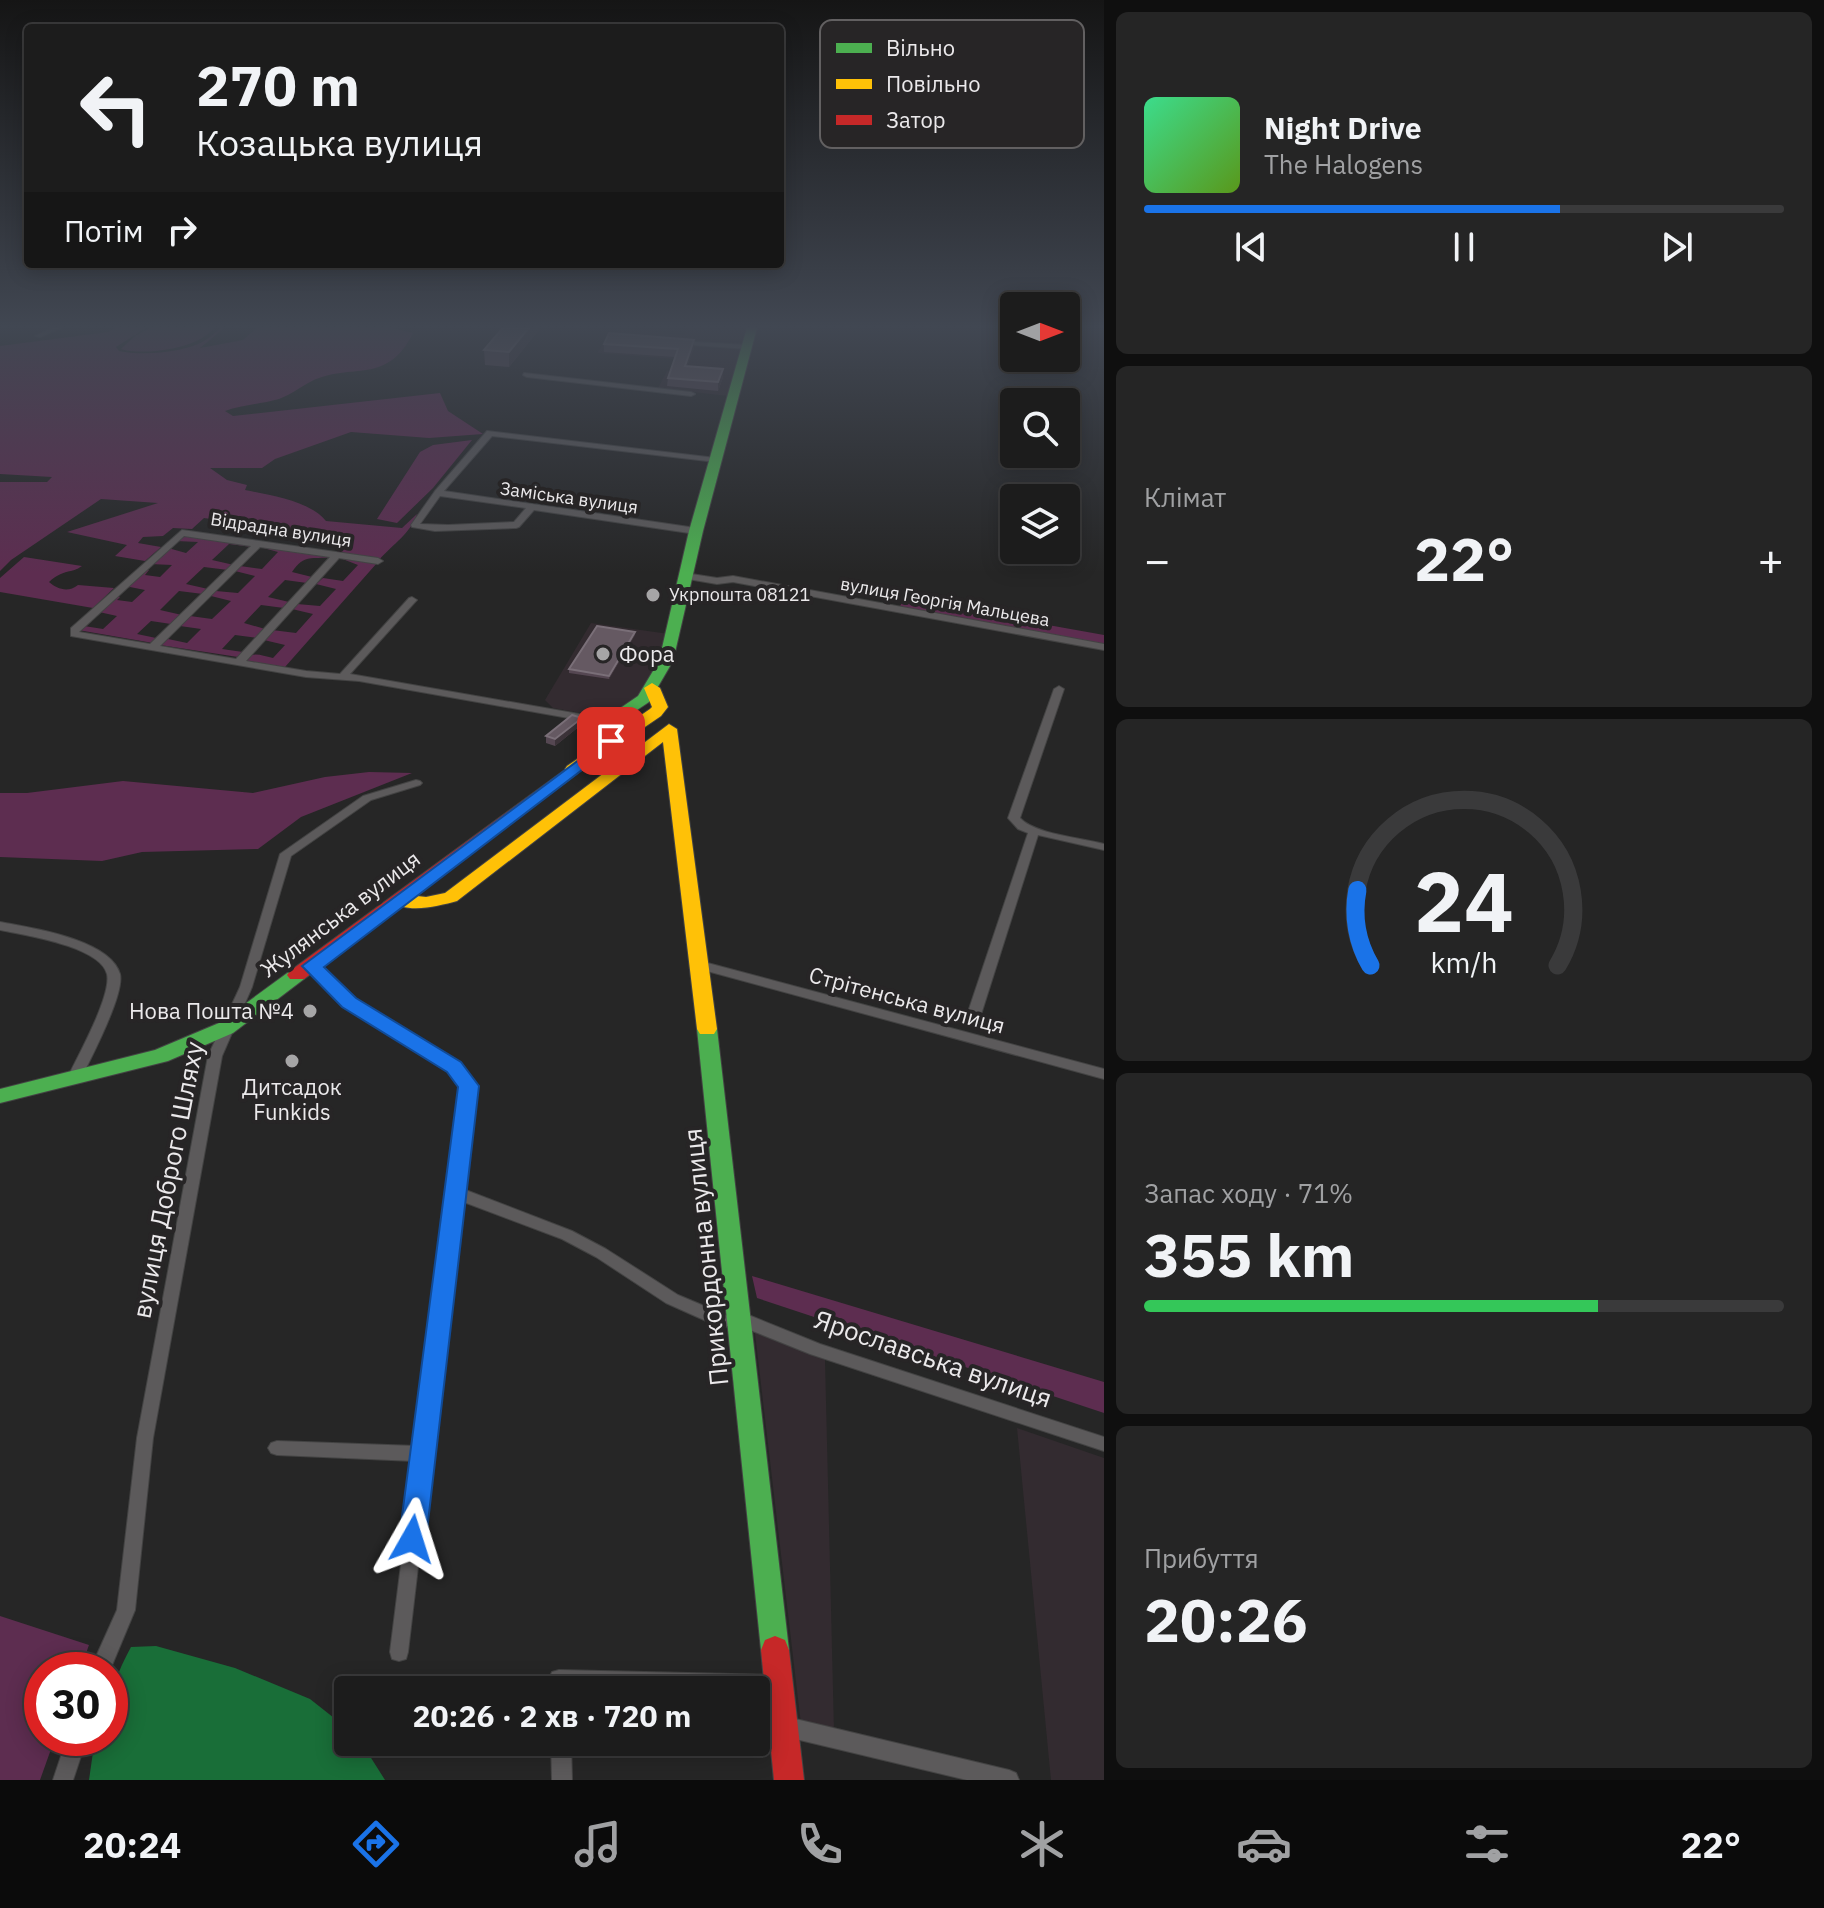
<!DOCTYPE html>
<html lang="uk">
<meta charset="utf-8">
<style>
:root{--surface:#1c1c1c;--page:#252525;--text:#f1f3f6;--muted:#a0a1a3;--line:#3a3a3b;--accent:#1a73e8}
body{margin:0;font-family:"IBM Plex Sans",sans-serif;background:var(--page);color:var(--text);height:100vh;display:flex;flex-direction:column;font-size:30px;white-space:nowrap}
*{box-sizing:border-box;margin:0}
p{font-size:26px;color:var(--muted)}
.icon{flex:none;width:44px;height:44px;fill:none;stroke:currentColor;stroke-width:2;stroke-linecap:round;stroke-linejoin:round}
.map{position:relative;flex:1;overflow:hidden}
.side{display:flex;flex-direction:column;gap:12px;padding:12px;background:#0f0f0f;width:720px}
.side>*{flex:none}
.hud{position:absolute;left:24px;top:24px;width:760px;height:244px;border-radius:8px;box-shadow:0 4px 20px #0003,0 0 0 2px var(--line);background:#1c1c1c;color:var(--text);overflow:hidden}
.needle{width:52px;rotate:90deg}
.buttons{position:absolute;left:1000px;top:292px;display:grid;gap:16px}
.buttons a{display:grid;place-items:center;width:80px;height:80px;border-radius:8px;background:var(--surface);box-shadow:0 4px 20px #0003,0 0 0 2px var(--line);font-size:40px}
.speed{position:absolute;left:24px;top:1652px;display:flex;gap:16px;font-size:40px;font-weight:700;text-align:center}
.speed>*{display:grid;place-content:center;width:104px;height:104px;border-radius:50%;background:var(--surface);box-shadow:0 4px 20px #0003,0 0 0 2px var(--line);line-height:1}
.speed .limit{border:12px solid #d22;background:#fff;color:#111}
.pin{position:absolute;display:grid;place-items:center;width:68px;height:68px;color:#fff;margin:-34px;border-radius:16px;box-shadow:0 4px 12px #0006}
.me{position:absolute;width:88px;margin:-44px;rotate:6deg;stroke-linejoin:round;filter:drop-shadow(0 0 6px #0008)}
.turn{display:flex;align-items:center;gap:28px;height:168px;padding:0 40px;font-size:36px}
.turn .icon{width:104px;height:104px;stroke-width:2.5}
.turn b{display:block;font-size:56px;line-height:68px}
.then{display:flex;align-items:center;height:76px;padding:0 40px;background:#0003;gap:16px;font-size:30px}
.big{font-size:60px;font-weight:700;line-height:1.1}
.side .card{flex:1;display:flex;flex-direction:column;justify-content:center;gap:12px;min-width:0;padding:0 28px;border-radius:12px;background:var(--page)}
.side .dial{align-items:center;gap:0}
.dial svg{height:208px;overflow:visible;fill:none;stroke:var(--line);stroke-width:7;stroke-linecap:round;text-anchor:middle}
.dial text{fill:var(--text);stroke:none}
.song{display:flex;align-items:center;gap:24px}
.cover{width:96px;height:96px;border-radius:12px;background:linear-gradient(135deg,hsl(150 70% 55%),hsl(90 70% 35%))}
.played{height:8px;border-radius:4px;background:linear-gradient(90deg,var(--accent) 65%,var(--line) 65%)}
.keys{display:flex;justify-content:space-around;direction:ltr}
.heat{display:flex;justify-content:space-between;align-items:center;font-size:44px;direction:ltr}
.charge{height:12px;border-radius:6px;background:linear-gradient(90deg,#34c759 71%,var(--line) 0)}
.trip{position:absolute;left:334px;top:1676px;width:436px;height:80px;border-radius:8px;background:var(--surface);box-shadow:0 4px 20px #0003,0 0 0 2px var(--line);font-weight:700;line-height:80px;text-align:center}
.menu{display:flex;height:128px;justify-content:space-around;align-items:center;background:#0b0b0b;color:var(--muted)}
.menu .icon{width:56px;height:56px}
.menu .on{color:var(--accent)}
.menu b{font-size:36px;color:var(--text)}
main{display:flex;flex:1;min-height:0}
.map>svg:first-child{display:block}
.built{fill:#332b30}
.green{fill:#5d2d50}
.water{fill:#196e38}
.lines{fill:none;stroke-linecap:round;stroke-linejoin:round}
.street-casing{stroke:#434343;stroke-width:2}
.fast-casing{stroke:#434343;stroke-width:2}
.slow-casing{stroke:#434343;stroke-width:2}
.jam-casing{stroke:#434343;stroke-width:2}
.street{fill:#5c5a5b;fill-rule:evenodd}
.fast{fill:#4caf50;fill-rule:evenodd}
.slow{fill:#ffc107;fill-rule:evenodd}
.jam{fill:#c62828;fill-rule:evenodd}
.wall{fill:#554752}
.shaded-wall{fill:#3c3339}
.building{fill:#655962;stroke:#7a6f78;stroke-width:2}
.route{fill:#1a73e8;stroke:#114b97;stroke-width:2}
.poi-dot{fill:#a6a5a6;stroke:#272526;stroke-width:3}
.labels{text-anchor:middle;stroke-width:8;stroke-linejoin:round;paint-order:stroke}
.far-street-label{font-size:18px;fill:#ebe9eb;stroke:#272526}
.far-poi-label{font-size:18px;fill:#ebe9eb;stroke:#272526;text-anchor:start}
.poi-label{font-size:22px;fill:#ebe9eb;stroke:#272526;text-anchor:start}
.street-label{font-size:22px;fill:#ebe9eb;stroke:#272526}
.near-street-label{font-size:26px;fill:#ebe9eb;stroke:#272526}
.key{fill:#272526;stroke:#626061;stroke-width:2}
.key-label{font-size:22px;fill:#ebe9eb}
</style>
<main>
<div class="map">
<svg width="1104" height="1780" viewBox="0 0 1104 1780">
<rect width="100%" height="100%" fill="#262626"/>
<path class="built" d="M690,324h58l-8,21 -127,-9 5,-8 66,7z
M607,338l133,10 -12,48 -70,-8 9,-17h5l3,-12 -78,-6z
M591,623l78,11 -7,25 -24,42 -29,17 -56,-10 -8,-8z
M755,1333l70,27 9,372 -33,-8z
M1017,1428l87,30v322h-53z"/>
<path class="green" d="M122,324h30l-36,23 3,4c23,5 64,2 85,-10 7,-4 14,-11 20,-17h5l-29,24 43,-8 18,-16h52l-19,5 29,-5h84l-15,4 21,5c-26,53 -62,29 -101,48 -12,6 -20,13 -33,18 -18,5 -37,6 -54,12l8,5 207,-23 8,18 35,23 -54,4 -78,-6 -76,27 -13,9h-52l17,12 20,5 -2,5c25,5 65,11 81,31l76,7 15,-14c-6,19 -24,30 -38,46l-43,-7 14,-13 -146,-22 -12,11 -19,-1 -10,8 -20,1 -5,6 23,4 -16,14 -30,-5 12,-11 -60,-13 91,-29 -57,-4 -90,61 -11,11v-89h47l5,-5 -52,-3v-128l108,-14z
M157,324h61c-6,6 -12,13 -20,16 -18,10 -58,15 -77,9l14,-13z
M472,440l-39,48 -36,35 -20,-4 43,-67 13,-7z
M184,535l66,9 2,3 -23,-3 -17,16 22,5 -6,5 -24,-3 -18,17 22,5 -5,5 -24,-3 -19,19 22,5 -11,9 -20,-3 -14,13 19,4 -3,5 -75,-13 6,-4 19,3 14,-13 -18,-4 18,-16 3,1 -3,3 15,2 13,-12 -15,-3 -6,3 20,-20h5l-4,5 15,2 12,-12 -22,-1 18,-16 18,5 12,-11 -22,-1z
M260,547l71,10c-19,3 -26,-4 -39,15l20,5 -5,6 -22,-3 -17,17 21,5 -5,6 -23,-3 -17,18 21,6 -8,9 -22,-3 -13,14 21,3 -5,5 -78,-12 8,-6 19,4 14,-14 -21,-3 10,-10 22,3 19,-18 -20,-5 5,-5 22,2 17,-17 -20,-5 5,-5 22,3 16,-17z
M24,557l58,9c-11,8 -17,2 -33,16 8,7 19,11 29,3l36,3 -21,20 -93,-16v-14z
M340,558l37,5 -92,104 -37,-6 -2,-2c8,-8 15,-3 27,-1l12,-13 -21,-5 8,-10 24,3 17,-19 -21,-5 5,-5 23,2 16,-17 -20,-5 7,-6 20,3 15,-16z
M904,599l200,36v10l-205,-37z
M369,772l43,1 -111,44 -43,32 -116,3 -40,9 -102,-4v-64h27l96,-12 130,12 72,-16z
M752,1276l352,106v31l-347,-115z
M0,1616l89,29 -9,25h-38v68h13l-15,42h-40z"/>
<path class="water" d="M156,1646l79,22 75,31 38,30v13h13l24,38h-296l6,-42h15c0,-43 1,-53 21,-91z"/>
<g class="lines">
<g class="street-casing">
<path id="street" d="M61,324h9l-30,13 -5,-1z
M679,341l68,4 4,2 -4,2 -70,-5 -2,-1z
M524,373l167,19 4,2 -4,2 -164,-19 -4,-2z
M487,431l229,27 4,2 -4,2 -224,-26 -48,55 252,37 4,3 -4,3 -162,-24 -15,17 -3,1 -81,3 -23,-4 -1,-2 24,-34zM440,496l86,12 -12,14 -66,3 -28,-1z
M182,530l196,28 5,3 -5,3 -39,-6 -93,103 60,10 34,3 69,-76 3,-1 5,3 -2,2 -65,72 258,45 5,3 -5,3 -249,-44 -53,-4 -235,-41v-8zM184,536l67,10 -101,98 -71,-12zM260,547l70,10 -94,102 -76,-13z
M685,573l32,5 16,-2 371,68v6l-371,-68 -16,2 -35,-6 -2,-2z
M1059,686l5,3 -44,129c14,16 62,20 84,26v6l-66,-15 -60,189 -2,3h-10l-2,-3 64,-191 -10,-4 -10,-11 46,-129z
M416,780l4,1 2,2 -2,2 -49,15 -80,56 -39,131 -30,69 -69,382 -18,172 -25,60h-20l27,-60 20,-172 71,-382 32,-69 40,-133 83,-58z
M0,922c31,6 110,17 120,52 5,20 -31,88 -41,108h-10l-2,-3c10,-22 45,-83 40,-105 -7,-28 -83,-39 -107,-44z
M700,961l404,108v10l-408,-111 -2,-3z
M312,962l4,1 38,36 105,65 16,22 -12,103 109,42 34,18 72,46 50,21 2,5 -2,5 -6,2 -56,-25 -70,-46 -34,-18 -101,-38 -53,451 -2,7 -7,2 -7,-2 -2,-7 24,-191 -137,-6 -6,-2 -3,-5 3,-5 6,-2 139,5 45,-359 -12,-17 -105,-65 -36,-36 -2,-3z
M746,1314l74,30 284,93v14l-294,-97 -70,-28 -2,-5 2,-5z
M559,1670l219,5 7,2 3,7 -3,7 -7,2h-22v-3h-207v-11l3,-7z
M783,1716l226,54 7,3 3,7h-52l-184,-44 -7,-3 -3,-7 3,-7z
M67,1738h20l-14,42h-20z
M551,1742h20l1,38h-20z"/>
</g>
<g class="fast-casing">
<path id="fast" d="M748,324h10l-55,207 -30,130 -24,41 -33,22 3,17 -2,3h-12l-5,-22 38,-26 21,-35 30,-130z
M297,969l7,2 3,4 -3,4 -71,54 -65,28 -168,42v-14l155,-39 64,-27 71,-52z
M707,1022l7,2 3,5 72,621 -4,10 -10,4 -10,-4 -4,-10 -64,-621 3,-5z"/>
</g>
<g class="slow-casing">
<path id="slow" d="M652,683l8,5 8,19 -7,9 -82,56h-12l-2,-3 2,-3 83,-57 2,-2 -8,-19z
M669,724l8,5 40,300 -3,5h-14l-3,-5 -34,-287 -206,159c-19,5 -51,14 -67,-1l9,-6 27,3 19,-4z"/>
</g>
<g class="jam-casing">
<path id="jam" d="M573,764l8,5 -2,3 -275,207h-14l-3,-4 3,-4z
M775,1636l10,4 4,10 15,130h-30l-13,-130 4,-10z"/>
</g>
<use href="#street" class="street"/>
<use href="#fast" class="fast"/>
<use href="#slow" class="slow"/>
<use href="#jam" class="jam"/>
</g>
<path class="wall" d="M506,324h36v2l-33,41 -24,-2 -1,-15z
M604,344l90,4 -7,18 36,3v8l-5,14 -51,-5 1,-8 7,-21 -71,-5z
M635,632v3l-26,44 -40,-6v-4z
M581,725l-26,21 -9,-3v-7z"/>
<path class="shaded-wall" d="M532,324h10v2l-33,41v-15z
M694,340v8l-10,26 1,-8z
M723,369v8l-5,14v-9z
M635,632v3l-26,44v-3z
M582,718l-1,7 -26,21v-7z"/>
<path class="building" d="M506,324h26l-23,28 -25,-2z
M609,333l85,7 -9,26 38,3 -5,13 -50,-4 10,-29 -74,-5z
M597,626l38,6 -26,44 -40,-7z
M572,715l10,3 -27,21 -9,-3z"/>
<linearGradient id="sky" x2="0" y2="1"><stop stop-color="#151515"/><stop offset="0.57" stop-color="#414752"/><stop offset="1" stop-color="#414752" stop-opacity="0"/></linearGradient>
<rect width="1104" height="573" fill="url(#sky)"/>
<path class="route" d="M611,736l5,2v6l-292,223 32,31 105,64 18,24 -53,453 -4,9 -10,3 -9,-3 -4,-9 59,-452 -11,-15 -105,-65 -40,-41z"/>
<g class="poi-dot">
<circle cx="653" cy="595" r="8"/>
<circle cx="603" cy="654" r="8"/>
<circle cx="310" cy="1011" r="8"/>
<circle cx="292" cy="1061" r="8"/>
</g>
<g class="labels">
<g class="far-street-label">
<text transform="translate(569 498) rotate(8)" y="6">Заміська вулиця</text>
<text transform="translate(281 530) rotate(9)" y="6">Відрадна вулиця</text>
<text transform="translate(945 602) rotate(10)" y="6">вулиця Георгія Мальцева</text>
</g>
<g class="far-poi-label">
<text x="669" y="601">Укрпошта 08121</text>
</g>
<g class="poi-label">
<text x="619" y="662">Фора</text>
<text x="294" y="1019" text-anchor="end">Нова Пошта №4</text>
<text x="292" y="1095" text-anchor="middle">Дитсадок<tspan x="292" dy="25">Funkids</tspan></text>
</g>
<g class="street-label">
<text transform="translate(340 914) rotate(-37)" y="8">Жулянська вулиця</text>
<text transform="translate(907 1000) rotate(15)" y="8">Стрітенська вулиця</text>
</g>
<g class="near-street-label">
<text transform="translate(168 1180) rotate(-79)" y="9">вулиця Доброго Шляху</text>
<text transform="translate(706 1257) rotate(-96)" y="9">Прикордонна вулиця</text>
<text transform="translate(933 1359) rotate(19)" y="9">Ярославська вулиця</text>
</g>
</g>
<rect x="820" y="20" width="264" height="128" rx="12" class="key"/>
<rect x="836" y="43" width="36" height="10" fill="#4caf50"/>
<rect x="836" y="79" width="36" height="10" fill="#ffc107"/>
<rect x="836" y="115" width="36" height="10" fill="#c62828"/>
<g class="key-label">
<text x="886" y="56">Вільно</text>
<text x="886" y="92">Повільно</text>
<text x="886" y="128">Затор</text>
</g>
</svg>
<div class="buttons">
<a><svg class="needle" viewBox="-14 -14 28 28"><path d="M0-13l5 13h-10z" fill="#e53935"/><path d="M0 13l5-13h-10z" fill="#a0a1a3"/></svg></a>
<a><svg class="icon" aria-label="search" viewBox="0 0 24 24"><circle cx="10" cy="10" r="6"/><path d="M15 15l6 6"/></svg></a>
<a><svg class="icon" aria-label="layers" viewBox="0 0 24 24"><path d="M12 4l9 5-9 5-9-5zM3 14l9 5 9-5"/></svg></a>
</div>
<div class="speed"><div class="limit">30</div></div>
<div class="pin" style="left:611px;top:741px;background:#d93025"><svg class="icon" aria-label="arrive" viewBox="0 0 24 24"><path d="M6 21V4h12l-3 4 3 4H6"/></svg></div>
<svg class="me" style="left:412px;top:1539px" viewBox="-20 -20 40 40"><path d="M0-17L14 15 0 8-14 15z" fill="#1a73e8" stroke="#fff" stroke-width="4"/></svg>
<div class="trip">20:26 · 2 хв · 720 m</div>
<div class="hud">
<div class="turn"><svg class="icon" aria-label="left" viewBox="0 0 24 24"><path d="M17 20v-9H6M10 6l-5 5 5 5"/></svg><div><b>270 m</b>Козацька вулиця</div></div>
<div class="then">Потім<svg class="icon" aria-label="right" viewBox="0 0 24 24"><path d="M7 20v-9h11M14 6l5 5-5 5"/></svg></div>
</div>
</div>
<section class="side">
<div class="card">
<div class="song"><i class="cover"></i><div><b>Night Drive</b><p>The Halogens</p></div></div>
<div class="played"></div>
<div class="keys"><svg class="icon" aria-label="previous" viewBox="0 0 24 24"><path d="M18 5L8 12l10 7zM5 5v14"/></svg><svg class="icon" aria-label="pause" viewBox="0 0 24 24"><path d="M8 5v14M16 5v14"/></svg><svg class="icon" aria-label="next" viewBox="0 0 24 24"><path d="M6 5l10 7-10 7zM19 5v14"/></svg></div>
</div>
<div class="card"><p>Клімат</p>
<div class="heat"><a>−</a><b class="big">22°</b><a>+</a></div>
</div>
<div class="card dial"><svg viewBox="0 0 100 80">
<path d="M14 69A42 42 0 1 1 86 69"/>
<path d="M14 69A42 42 0 0 1 9 40" stroke="#1a73e8"/>
<text x="50" y="56" font-size="32" font-weight="700">24</text>
<text x="50" y="72" font-size="11">km/h</text>
</svg></div>
<div class="card"><p>Запас ходу · 71%</p><b class="big">355 km</b><div class="charge"></div></div>
<div class="card"><p>Прибуття</p><b class="big">20:26</b></div>
</section>
</main>
<nav class="menu">
<b>20:24</b>
<svg class="icon on" aria-label="directions" viewBox="0 0 24 24"><path d="M12 3l9 9-9 9-9-9zM9 14v-3h6M13 9l2 2-2 2"/></svg>
<svg class="icon" aria-label="music" viewBox="0 0 24 24"><path d="M9 18V5l10-2v13"/><circle cx="6" cy="18" r="3"/><circle cx="16" cy="16" r="3"/></svg>
<svg class="icon" aria-label="phone" viewBox="0 0 24 24"><path d="M5 4h4l2 5-3 2q2 4 5 5l2-3 5 2v4C11 20 4 13 5 4z"/></svg>
<svg class="icon" aria-label="climate" viewBox="0 0 24 24"><path d="M12 3v18M4 7l16 10M4 17L20 7"/></svg>
<svg class="icon" aria-label="car" viewBox="0 0 24 24"><path d="M5 17H2v-5l4-1 3-4h7l3 4 3 1v5h-3M9 17h6M6 11h13"/><circle cx="7" cy="17" r="2"/><circle cx="17" cy="17" r="2"/></svg>
<svg class="icon" aria-label="filters" viewBox="0 0 24 24"><path d="M4 7h16M4 17h16"/><circle cx="9" cy="7" r="2"/><circle cx="15" cy="17" r="2"/></svg>
<b>22°</b>
</nav>
